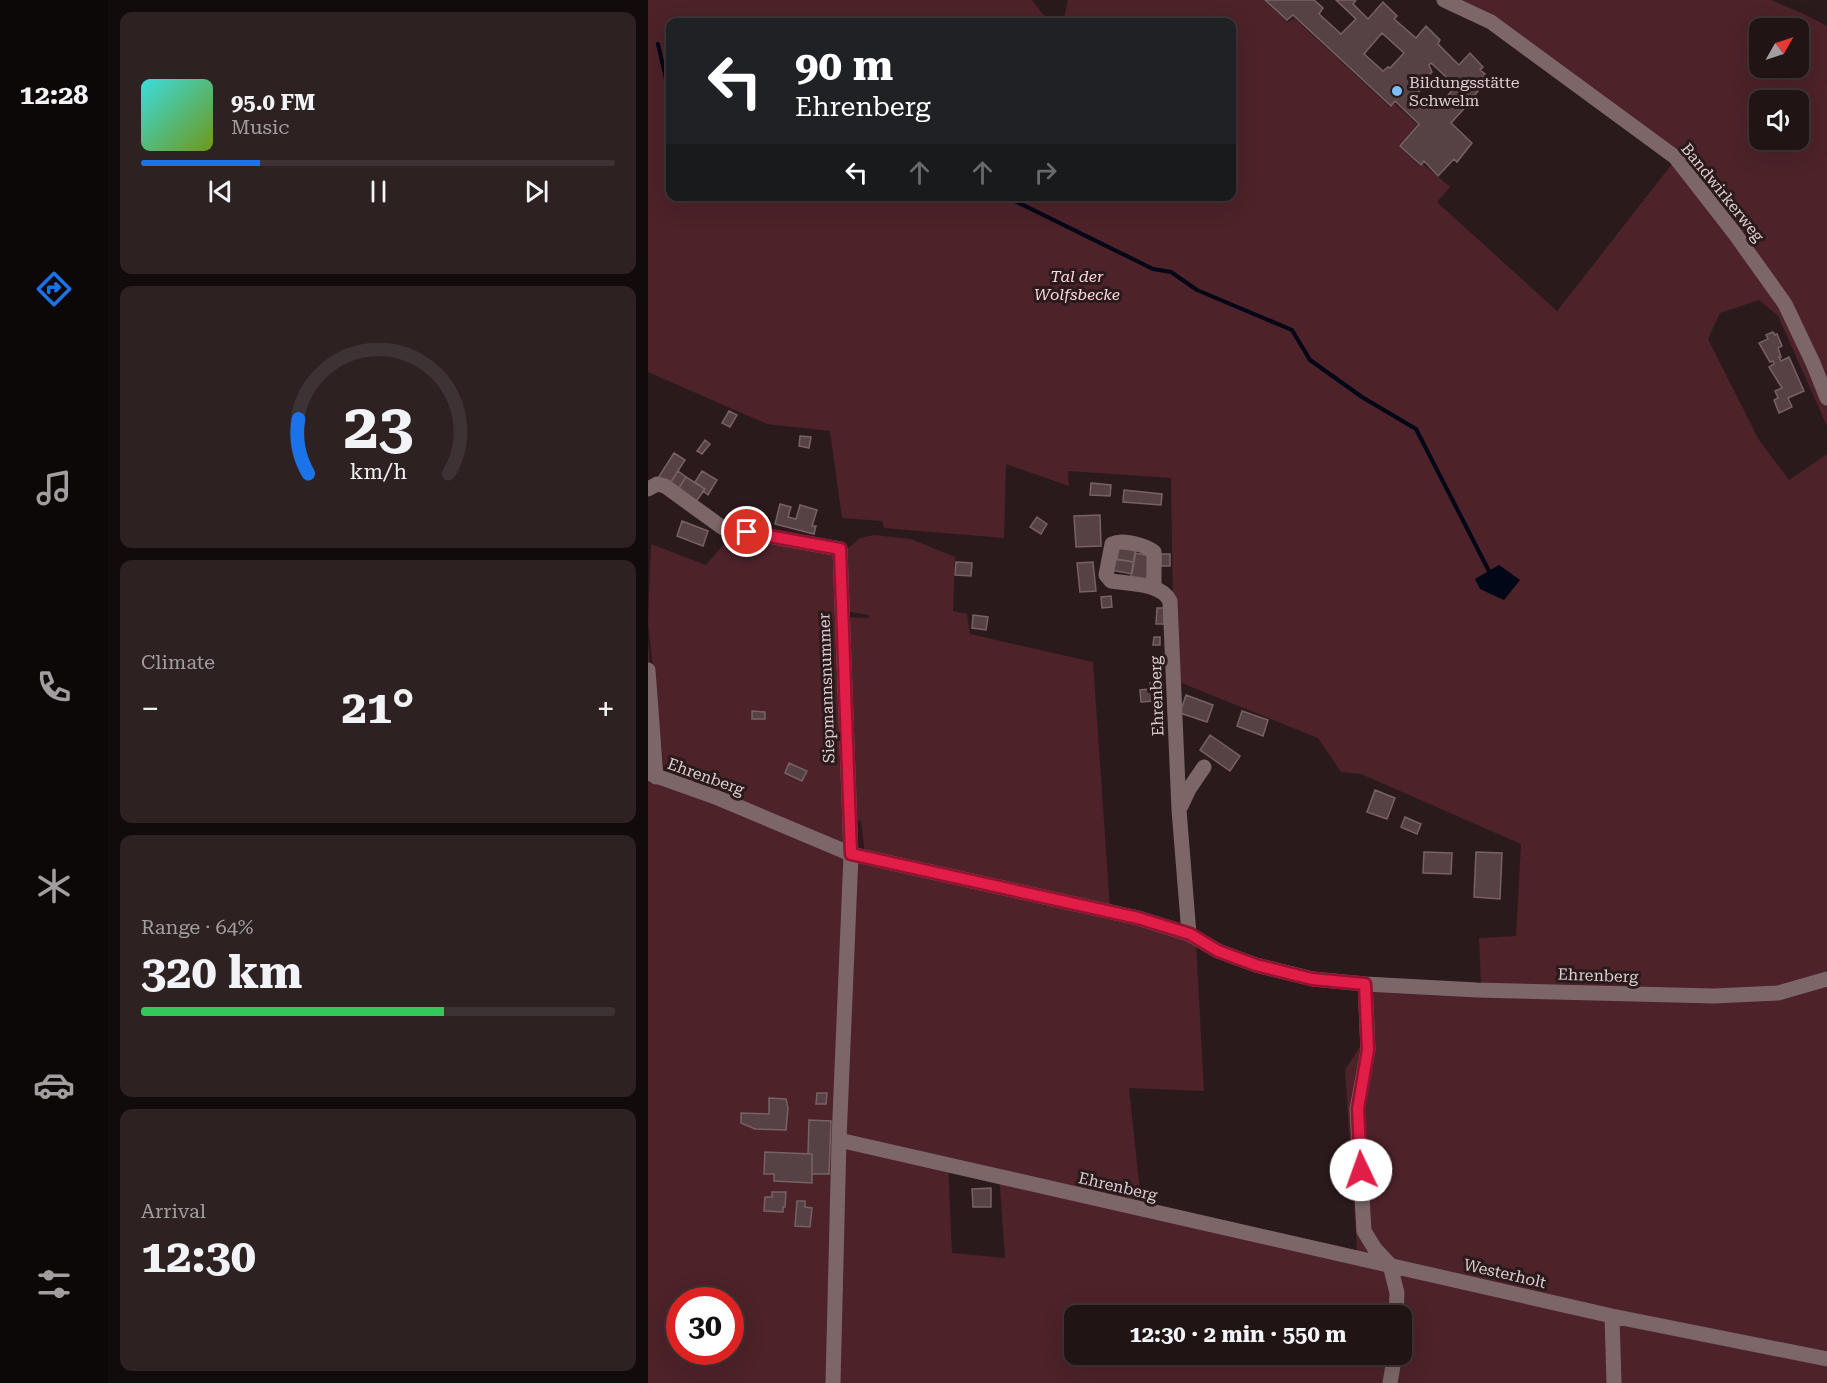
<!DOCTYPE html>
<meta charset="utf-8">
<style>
:root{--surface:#201415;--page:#2d2122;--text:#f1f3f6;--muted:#a29ea0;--line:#3d3334;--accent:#1a73e8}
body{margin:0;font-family:"Roboto Serif",serif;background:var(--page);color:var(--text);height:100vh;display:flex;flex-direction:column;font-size:22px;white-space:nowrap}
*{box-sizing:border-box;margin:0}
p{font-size:20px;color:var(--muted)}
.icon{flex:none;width:33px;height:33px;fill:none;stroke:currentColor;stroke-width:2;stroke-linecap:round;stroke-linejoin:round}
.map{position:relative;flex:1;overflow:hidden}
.panel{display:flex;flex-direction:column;gap:12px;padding:12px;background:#120b0c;width:540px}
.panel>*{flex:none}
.guide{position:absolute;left:18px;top:18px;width:570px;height:183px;border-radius:12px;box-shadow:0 6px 24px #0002,0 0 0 2px var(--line);background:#202124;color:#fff;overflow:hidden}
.needle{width:39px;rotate:51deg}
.controls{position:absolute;left:1101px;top:18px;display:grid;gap:12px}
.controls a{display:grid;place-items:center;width:60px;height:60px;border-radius:12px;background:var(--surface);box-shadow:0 6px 24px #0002,0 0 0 2px var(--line);font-size:30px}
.speed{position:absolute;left:18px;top:1287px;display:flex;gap:12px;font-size:30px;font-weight:700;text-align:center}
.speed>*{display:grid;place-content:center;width:78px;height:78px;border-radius:50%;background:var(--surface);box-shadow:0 6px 24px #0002,0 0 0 2px var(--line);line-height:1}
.speed .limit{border:9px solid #d22;background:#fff;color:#111}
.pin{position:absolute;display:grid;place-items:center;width:51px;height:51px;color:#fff;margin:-26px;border:3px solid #fff;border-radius:50%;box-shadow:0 2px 6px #0007}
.me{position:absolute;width:66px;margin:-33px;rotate:357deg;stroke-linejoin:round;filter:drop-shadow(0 0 4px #0008)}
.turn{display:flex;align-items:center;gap:21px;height:126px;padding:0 30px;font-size:27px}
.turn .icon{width:78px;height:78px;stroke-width:2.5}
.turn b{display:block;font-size:42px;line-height:51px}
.lanes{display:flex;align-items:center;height:57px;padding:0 30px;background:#0003;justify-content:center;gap:30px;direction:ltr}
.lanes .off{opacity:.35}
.big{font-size:45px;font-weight:700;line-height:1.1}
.panel .widget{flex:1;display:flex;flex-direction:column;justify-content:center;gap:9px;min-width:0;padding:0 21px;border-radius:12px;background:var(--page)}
.panel .dial{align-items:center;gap:0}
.dial svg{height:156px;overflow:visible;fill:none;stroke:var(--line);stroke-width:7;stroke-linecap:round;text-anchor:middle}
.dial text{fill:var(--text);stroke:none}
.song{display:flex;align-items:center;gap:18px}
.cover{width:72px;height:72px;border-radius:9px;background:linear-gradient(135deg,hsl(180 70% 55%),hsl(80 70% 35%))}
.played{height:6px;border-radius:3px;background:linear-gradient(90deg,var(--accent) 25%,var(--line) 25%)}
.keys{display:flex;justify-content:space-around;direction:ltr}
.heat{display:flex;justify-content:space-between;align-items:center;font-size:33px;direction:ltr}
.charge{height:9px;border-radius:4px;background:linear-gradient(90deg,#34c759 64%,var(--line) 0)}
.trip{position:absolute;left:416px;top:1305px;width:348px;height:60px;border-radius:12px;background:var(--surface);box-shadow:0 6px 24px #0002,0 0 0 2px var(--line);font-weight:700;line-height:60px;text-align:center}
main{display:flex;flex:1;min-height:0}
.dock{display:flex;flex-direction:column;width:108px;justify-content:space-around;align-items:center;background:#0d0808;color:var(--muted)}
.dock .icon{width:42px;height:42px}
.dock .current{color:var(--accent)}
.dock b{font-size:27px;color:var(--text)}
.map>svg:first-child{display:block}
.green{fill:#4d2229;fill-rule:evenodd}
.water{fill:#000717}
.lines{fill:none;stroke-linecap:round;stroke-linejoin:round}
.stream{stroke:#000717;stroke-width:4}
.building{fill:#564244;stroke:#776163;stroke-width:1.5;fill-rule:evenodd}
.minor{stroke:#7c6668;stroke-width:15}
.route-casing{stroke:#92132f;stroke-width:15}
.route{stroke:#e11d48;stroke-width:10}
.poi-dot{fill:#7abff8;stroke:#2b1a1c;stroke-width:2}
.labels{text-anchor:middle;stroke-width:6;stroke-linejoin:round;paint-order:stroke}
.poi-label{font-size:16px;fill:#dccfd1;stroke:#2b1a1c;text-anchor:start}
.street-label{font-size:16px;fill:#dccfd1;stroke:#2b1a1c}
.park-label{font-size:16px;font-style:italic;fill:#fdd7db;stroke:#2b1a1c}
</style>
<main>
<nav class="dock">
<b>12:28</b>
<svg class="icon current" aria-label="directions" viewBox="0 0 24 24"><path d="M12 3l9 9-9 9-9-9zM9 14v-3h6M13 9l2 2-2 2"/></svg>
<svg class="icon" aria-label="music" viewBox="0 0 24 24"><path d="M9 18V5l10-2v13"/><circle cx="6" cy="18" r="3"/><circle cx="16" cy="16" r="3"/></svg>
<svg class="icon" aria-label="phone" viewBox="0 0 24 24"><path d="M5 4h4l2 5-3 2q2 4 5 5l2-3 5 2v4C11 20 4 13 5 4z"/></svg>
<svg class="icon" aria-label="climate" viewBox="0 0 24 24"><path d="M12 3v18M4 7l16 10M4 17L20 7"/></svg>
<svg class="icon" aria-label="car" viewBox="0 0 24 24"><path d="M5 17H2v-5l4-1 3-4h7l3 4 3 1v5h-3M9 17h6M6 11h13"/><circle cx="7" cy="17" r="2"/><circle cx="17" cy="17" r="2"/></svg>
<svg class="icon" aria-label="filters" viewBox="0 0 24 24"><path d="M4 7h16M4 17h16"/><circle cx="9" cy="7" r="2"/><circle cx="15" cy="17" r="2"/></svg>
</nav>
<section class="panel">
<div class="widget">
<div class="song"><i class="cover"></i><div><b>95.0 FM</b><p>Music</p></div></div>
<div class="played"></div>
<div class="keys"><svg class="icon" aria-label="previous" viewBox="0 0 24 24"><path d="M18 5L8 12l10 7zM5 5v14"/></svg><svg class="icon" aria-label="pause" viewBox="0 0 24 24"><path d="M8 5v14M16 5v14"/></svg><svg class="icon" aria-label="next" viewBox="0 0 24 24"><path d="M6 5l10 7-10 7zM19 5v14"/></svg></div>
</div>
<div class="widget dial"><svg viewBox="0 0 100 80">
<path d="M14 69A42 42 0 1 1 86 69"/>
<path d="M14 69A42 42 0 0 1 9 41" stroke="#1a73e8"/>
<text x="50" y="56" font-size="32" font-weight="700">23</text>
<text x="50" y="72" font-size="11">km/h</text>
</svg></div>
<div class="widget"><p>Climate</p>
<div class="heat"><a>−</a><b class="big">21°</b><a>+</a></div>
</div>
<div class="widget"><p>Range · 64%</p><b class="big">320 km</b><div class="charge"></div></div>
<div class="widget"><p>Arrival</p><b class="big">12:30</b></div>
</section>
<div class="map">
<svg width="1179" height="1383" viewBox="0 0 1179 1383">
<rect width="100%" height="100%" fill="#2b1a1c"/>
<path class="green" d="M0,0h384l17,22h-379v174h562v-174h-169l5,-22h195l25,22 6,-4 96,89 4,-4 23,21 -18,22 21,20 3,-2 27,23 -13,15 120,109 -3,4 118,-151 -219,-164h318l35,15 21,11v400l-49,-110 -19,-16 -39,13 -12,26 51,101 30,40 38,-26v929h-1179v-740l14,137 190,76 248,55 96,32 8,148 -75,-3 12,114 216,50 -12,-182 16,-25 -1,-59 121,-3 -2,-45 37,-2 5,-92 -160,-70 -20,-2 -23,-34 -144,-58 -3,-202 -103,-7 1,15 -63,-22 -2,74 -120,-10 -2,-7 -40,-3 -12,-87 -63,-7 -119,-52zM1112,28h38v40h-38zM1112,100h38v40h-38zM300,1162l51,12 6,84 -53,-5zM32,1300h50v52h-50zM426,1316h327v38h-327z
M226,535l37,4 44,18 -2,54 14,3 3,20 123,28 17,246 -245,-53 -4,-34 -9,-2 -7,26 -175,-68 -6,-8 -16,-147 3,-78 55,21 25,-29 105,16 2,65 31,1v-3l-24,-4 2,-62 13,-11z"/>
<path class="water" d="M851,565l21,15 -16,20 -24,-11 -5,-10z"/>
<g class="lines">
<path class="stream" d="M10,44l8,35 4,2
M357,196l148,73 18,3 26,18 95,40 18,30 52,37 54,32 75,146"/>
</g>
<path class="building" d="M617,0h49l9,8 -4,6 22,20 15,-15 -20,-19h20l-3,4 15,15 15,-17 14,14 -3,3 22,19 10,-12 14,14 -2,4 21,21 11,-12 13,14 -3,3 5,4 -7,10 3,4 -11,12 1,1 -20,22 21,20 -15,19 -3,-3 -16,17 -14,-15 -3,4 -21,-19 19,-22 -24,-23 -4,5 -98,-91 -6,5zM734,33l22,20 -14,15 -2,-1 -5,4 -19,-17zM783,63l25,23 -15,17 -7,-7 -8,9 -10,-10 12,-13 -3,-3 7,-7 -3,-7z
M1125,332l2,3 2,-1 5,12 -4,2 3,9h-2l2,4 8,-4 15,34 -16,7 4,9 -13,6 -5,-13 4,-2 -3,-7 7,-3 -13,-21 5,-3 -1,-3 -3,1 -11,-19 9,-4 -2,-4z
M81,411l8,4 -7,12 -8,-4z
M152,436l11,1 -2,11 -10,-2z
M57,440l5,4 -8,10 -5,-3z
M26,453l11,7 -16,25 -11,-7z
M30,471l8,6 -9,14 -8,-6z
M54,471l15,9 -9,15 -5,-4 2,-2 -10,-7z
M38,477l19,12 -10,14 -18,-12z
M443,483l20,2 -1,11 -20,-1z
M476,490l38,4 -1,11 -38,-3z
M132,504l11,3 -3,10 8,2 4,-14 17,5 -5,16h4l-2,8 -39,-10z
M452,515l1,31 -25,1 -2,-31z
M389,517l10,7 -6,10 -11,-7z
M34,521l26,10 -5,15 -26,-10z
M471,548l17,3 -2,11 -17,-3z
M487,553l16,3 -5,28 -16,-3z
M513,554h9v12h-9z
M464,559l22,3 -2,12 -22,-4z
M308,562l16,1 -1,13 -16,-1z
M445,562l3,29 -16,1 -3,-29z
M463,596l1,11 -10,1 -1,-11z
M509,608h7v16h-8z
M325,615l15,2 -2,13 -14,-2z
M506,637h6v8h-7z
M511,682l1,6 -6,1 1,12 -14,1 -1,-12 10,-1v-6z
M538,695l27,10 -6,17 -27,-9z
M104,711l13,1v7h-13z
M594,711l26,9 -5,16 -26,-10z
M562,735l30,21 -10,15 -30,-21z
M141,763l18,8 -5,10 -17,-8z
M727,790l20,8 -8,21 -20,-7z
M757,817l16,7 -4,10 -16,-7z
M776,852l28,1 -1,21 -28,-1z
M828,852l26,1 -2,46 -26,-2z
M169,1093h10l-1,11h-10z
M121,1098l17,1 2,9 -2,22 -31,-1 -14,-6v-10l28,1z
M161,1120l22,1 -2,53h-17v-20h-4z
M117,1152l47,2v29l-38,-2v-7h-10z
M343,1188v19h-18l-1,-18z
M124,1192h14l-1,15h-2v5l-19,-1 1,-14h7z
M149,1201h8v6l7,1 -2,19 -15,-1z"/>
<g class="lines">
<path class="minor" d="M796,0l47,22 184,135 60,77 50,70 28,59 14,35
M0,489l9,-5 8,2 58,42 117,21 11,306 -12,285 -6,243
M506,588v-36c-8,-7 -31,-13 -42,-8l-6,31 5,6c19,3 50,2 59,20l9,209 10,124
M0,670l8,107
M0,773l70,25 133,56 287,64 51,16 29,17 38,14 57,14 52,5 112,6 237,6 64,-3 49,-14
M533,806l8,-17 15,-22
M717,984l3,66 -11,59 7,122 11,18 15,16 7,28 -1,23
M191,1140l773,176 215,43
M964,1316l2,67
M742,1383l5,-29"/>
</g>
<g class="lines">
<g class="route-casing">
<path id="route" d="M99,532l93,17 11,305 287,64 52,16 28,17 38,14 56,14 53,5 3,66 -10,59 3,61"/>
</g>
<use href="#route" class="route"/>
</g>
<circle class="poi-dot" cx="749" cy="91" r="6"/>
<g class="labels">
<g class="poi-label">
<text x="761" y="88">Bildungsstätte<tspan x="761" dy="18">Schwelm</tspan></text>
</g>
<g class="street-label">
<text transform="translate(1075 192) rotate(51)" y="6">Bandwirkerweg</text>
<text transform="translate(178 688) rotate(-92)" y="6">Siepmannsnummer</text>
<text transform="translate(508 696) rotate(-92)" y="6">Ehrenberg</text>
<text transform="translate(58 776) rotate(20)" y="6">Ehrenberg</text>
<text transform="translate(950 975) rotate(2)" y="6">Ehrenberg</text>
<text transform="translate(470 1186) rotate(13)" y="6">Ehrenberg</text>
<text transform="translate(857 1273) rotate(13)" y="6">Westerholt</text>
</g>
<g class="park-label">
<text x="429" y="282">Tal der<tspan x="429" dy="18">Wolfsbecke</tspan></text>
</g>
</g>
</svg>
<div class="controls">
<a><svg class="needle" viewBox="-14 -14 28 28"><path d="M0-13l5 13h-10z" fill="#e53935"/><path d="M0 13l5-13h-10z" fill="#a29ea0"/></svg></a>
<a><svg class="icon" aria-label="sound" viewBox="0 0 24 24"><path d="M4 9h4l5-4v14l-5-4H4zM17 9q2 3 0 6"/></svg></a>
</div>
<div class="speed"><div class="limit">30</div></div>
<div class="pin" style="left:99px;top:532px;background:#d93025"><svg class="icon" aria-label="arrive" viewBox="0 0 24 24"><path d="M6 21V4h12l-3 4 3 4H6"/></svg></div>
<svg class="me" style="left:713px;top:1170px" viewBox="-20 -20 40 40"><circle r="19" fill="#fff"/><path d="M0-13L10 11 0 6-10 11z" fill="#e11d48"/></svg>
<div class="trip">12:30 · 2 min · 550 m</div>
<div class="guide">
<div class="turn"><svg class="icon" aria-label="left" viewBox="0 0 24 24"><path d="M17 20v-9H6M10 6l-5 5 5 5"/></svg><div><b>90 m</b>Ehrenberg</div></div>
<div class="lanes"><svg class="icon" aria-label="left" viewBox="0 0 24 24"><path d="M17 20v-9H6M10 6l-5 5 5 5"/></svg><svg class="icon off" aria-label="ahead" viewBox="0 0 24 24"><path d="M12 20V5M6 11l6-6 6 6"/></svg><svg class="icon off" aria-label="ahead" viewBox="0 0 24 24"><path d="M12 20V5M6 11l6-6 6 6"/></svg><svg class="icon off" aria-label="right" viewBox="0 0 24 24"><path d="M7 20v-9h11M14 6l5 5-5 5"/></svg></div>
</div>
</div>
</main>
